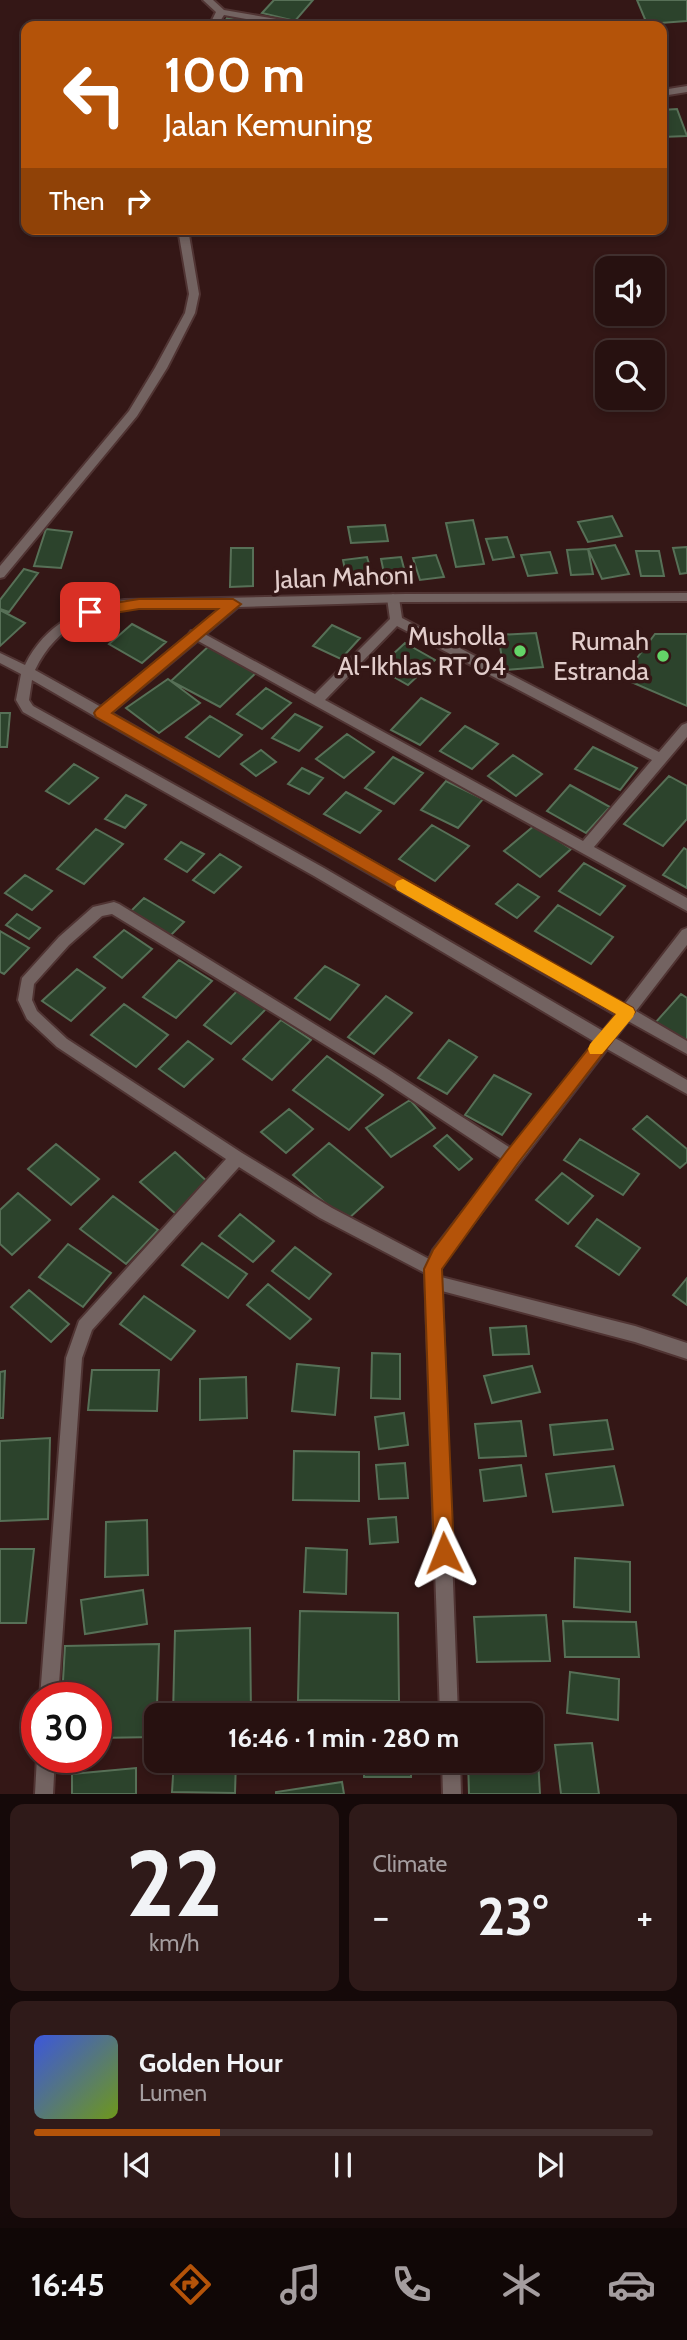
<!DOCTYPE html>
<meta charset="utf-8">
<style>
:root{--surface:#271110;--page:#2f1a19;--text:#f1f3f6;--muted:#a49d9f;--line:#433130;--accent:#b45309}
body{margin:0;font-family:Cabin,sans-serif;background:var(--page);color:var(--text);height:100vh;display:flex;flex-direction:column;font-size:26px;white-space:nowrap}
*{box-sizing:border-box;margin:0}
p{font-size:23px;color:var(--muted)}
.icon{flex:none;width:38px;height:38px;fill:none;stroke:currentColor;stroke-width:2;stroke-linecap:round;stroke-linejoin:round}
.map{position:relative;height:1794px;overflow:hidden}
.sheet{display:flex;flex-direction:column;gap:10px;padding:10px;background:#150909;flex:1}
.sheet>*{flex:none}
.hud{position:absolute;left:21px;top:21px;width:646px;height:214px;border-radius:14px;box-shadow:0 4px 10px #0003,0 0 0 2px var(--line);background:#b45309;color:#fff;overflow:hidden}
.fabs{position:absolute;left:595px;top:256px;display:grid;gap:14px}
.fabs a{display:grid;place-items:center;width:70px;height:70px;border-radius:14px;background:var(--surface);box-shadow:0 4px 10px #0003,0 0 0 2px var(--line);font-size:35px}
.speed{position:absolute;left:21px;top:1682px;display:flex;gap:14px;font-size:35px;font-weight:700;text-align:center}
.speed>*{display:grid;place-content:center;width:91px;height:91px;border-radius:50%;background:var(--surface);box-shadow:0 4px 10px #0003,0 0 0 2px var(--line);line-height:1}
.speed .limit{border:10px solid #d22;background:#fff;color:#111}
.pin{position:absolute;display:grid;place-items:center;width:60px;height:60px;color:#fff;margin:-30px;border-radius:14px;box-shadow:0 4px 10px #0006}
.me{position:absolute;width:77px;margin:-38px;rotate:358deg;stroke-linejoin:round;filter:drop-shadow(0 0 5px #0008)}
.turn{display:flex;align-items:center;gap:24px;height:147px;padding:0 28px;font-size:32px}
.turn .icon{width:91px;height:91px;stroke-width:2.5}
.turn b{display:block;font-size:49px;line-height:60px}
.then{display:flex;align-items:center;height:66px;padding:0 28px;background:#0003;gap:14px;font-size:26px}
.big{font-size:52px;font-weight:800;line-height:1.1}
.sheet .widget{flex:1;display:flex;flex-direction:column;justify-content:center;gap:10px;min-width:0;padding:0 24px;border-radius:14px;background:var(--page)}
.sheet .dial{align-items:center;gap:0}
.dial b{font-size:91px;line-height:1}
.song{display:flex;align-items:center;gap:21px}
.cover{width:84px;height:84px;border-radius:10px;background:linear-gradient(135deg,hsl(230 70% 55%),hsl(80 70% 35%))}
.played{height:7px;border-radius:4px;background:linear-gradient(90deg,var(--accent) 30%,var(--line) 30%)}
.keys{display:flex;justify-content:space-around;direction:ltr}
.heat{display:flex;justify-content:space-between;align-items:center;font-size:38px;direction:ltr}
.sheet .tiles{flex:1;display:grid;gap:10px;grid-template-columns:1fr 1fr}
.widget:last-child{grid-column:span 2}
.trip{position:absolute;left:144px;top:1703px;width:399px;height:70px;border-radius:14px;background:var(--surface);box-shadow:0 4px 10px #0003,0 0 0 2px var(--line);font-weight:800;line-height:70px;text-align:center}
.menu{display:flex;height:112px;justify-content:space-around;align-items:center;background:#100706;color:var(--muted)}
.menu .icon{width:49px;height:49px}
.menu .active{color:var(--accent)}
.menu b{font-size:32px;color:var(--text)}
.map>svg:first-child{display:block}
.building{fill:#2c432c;stroke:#577057;stroke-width:2}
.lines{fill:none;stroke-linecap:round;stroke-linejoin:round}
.pedestrian-casing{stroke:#503433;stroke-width:4}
.minor-casing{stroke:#503433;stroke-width:4}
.pedestrian{fill:#736361;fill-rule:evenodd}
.minor{fill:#736361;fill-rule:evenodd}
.route{fill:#b45309;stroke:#753606;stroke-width:2}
.slow{fill:#f59e0b}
.poi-dot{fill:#64d468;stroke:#341716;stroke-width:2.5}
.labels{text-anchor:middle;stroke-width:7;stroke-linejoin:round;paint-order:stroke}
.street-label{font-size:26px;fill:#e2cdcb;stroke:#341716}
.poi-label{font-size:26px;fill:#e2cdcb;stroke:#341716;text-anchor:end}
</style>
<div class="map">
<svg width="687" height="1794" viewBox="0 0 687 1794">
<rect width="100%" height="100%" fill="#341716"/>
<path class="building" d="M274,0h39l-18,21 -33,-8z
M637,0h50v21l-40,3z
M227,18l19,4 -2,4h-22z
M677,109l10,27 -25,1v-27z
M612,516l10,20 -34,6 -10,-20z
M473,520l11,44 -28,3 -10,-44z
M385,525l3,16 -37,2 -3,-16z
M46,529l26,3 -11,36 -27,-2z
M507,537l7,20 -21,3 -7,-21z
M615,545l14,29 -27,5 -14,-30z
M687,547v26l-7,1 -7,-26z
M231,548h22v38l-23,1z
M588,549l5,25 -22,1 -4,-25z
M636,551h23l5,25h-23z
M550,552l7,21 -29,3 -7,-21z
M436,555l8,22 -24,3 -7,-22z
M367,557l7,24 -26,3 -5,-24z
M401,557l5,19 -21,2 -4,-19z
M24,569l14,4 -29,39 -9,-3v-9z
M0,610l25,13 -25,23z
M132,624l34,18 -24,21 -33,-19z
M332,625l28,13 -19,21 -28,-13z
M536,633l7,34 -39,3 -6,-35z
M655,634h32v72l-65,-28z
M405,643l30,17 -27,25 -30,-17z
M210,645l48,26 -38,36 -49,-26z
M168,679l32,24 -41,30 -33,-25z
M266,688l25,15 -29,26 -25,-15z
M421,698l29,15 -30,32 -29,-15z
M0,713h10l-3,34h-7z
M295,714l27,13 -23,24 -27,-13z
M210,716l32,19 -23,22 -33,-20z
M465,726l33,18 -26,25 -32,-18z
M347,734l27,18 -30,26 -28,-19z
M593,747l44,21 -17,22 -45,-21z
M261,750l15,12 -20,14 -15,-12z
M513,755l29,19 -26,22 -28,-20z
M393,757l30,16 -29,31 -29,-16z
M74,764l24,14 -29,26 -23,-13z
M302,768l21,10 -14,16 -21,-10z
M669,776l18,10v33l-24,27 -39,-22z
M446,781l37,18 -25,29 -37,-18z
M570,785l40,22 -24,26 -39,-22z
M346,792l35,19 -21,22 -36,-19z
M126,795l20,10 -21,23 -20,-9z
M432,825l37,21 -34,35 -36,-22z
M535,825l36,24 -31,28 -36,-26z
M96,829l27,15 -39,40 -27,-15z
M181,842l23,12 -17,18 -22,-13z
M684,848l3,2v38l-24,-13z
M220,854l21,13 -27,26 -21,-13z
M584,863l41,23 -25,29 -41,-24z
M25,875l27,16 -20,19 -27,-17z
M518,884l21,13 -22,21 -21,-14z
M144,898l40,24 -17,17 -40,-24z
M558,905l55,32 -22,27 -56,-33z
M17,914l23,14 -11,11 -23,-14z
M124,930l28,19 -30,29 -28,-21z
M0,931l29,17 -25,26 -4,-2z
M179,960l33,21 -36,37 -33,-21z
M325,966l34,19 -29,35 -35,-22z
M77,969l28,19 -34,33 -29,-20z
M239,989l28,19 -36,36 -27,-19z
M681,994l6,4v46l-32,-21z
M386,996l26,17 -38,41 -26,-17z
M124,1004l44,31 -32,32 -45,-32z
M281,1020l30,20 -39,40 -29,-21z
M449,1040l28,17 -30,37 -29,-16z
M188,1041l25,18 -29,28 -25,-18z
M327,1056l56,39 -34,35 -56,-40z
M494,1075l37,19 -29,41 -37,-20z
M410,1100l25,28 -44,29 -25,-29z
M289,1109l24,20 -27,24 -25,-21z
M647,1116l40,33v13l-7,6 -47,-39z
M447,1135l25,24 -13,11 -25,-24z
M580,1139l59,35 -16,21 -59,-35z
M329,1143l54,44 -37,34 -53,-46z
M56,1144l43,35 -28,26 -43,-36z
M175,1152l36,33 -34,30 -37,-33z
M562,1173l31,23 -25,28 -32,-24z
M18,1193l32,27 -38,35 -12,-11v-34z
M113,1196l45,34 -32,34 -46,-35z
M240,1214l34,27 -21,21 -34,-26z
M597,1219l43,29 -21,27 -43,-29z
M202,1243l45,31 -19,24 -46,-33z
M68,1244l43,29 -28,34 -44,-30z
M295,1247l36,27 -22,25 -37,-28z
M687,1278v27l-14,-10z
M268,1284l43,35 -21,20 -43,-34z
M29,1290l40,34 -18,18 -40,-35z
M144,1296l51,35 -24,29 -51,-36z
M526,1326l3,28 -36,1 -3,-27z
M372,1353l28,1v45l-29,-1z
M297,1364l42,4 -4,47 -43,-4z
M532,1366l8,26 -48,11 -8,-27z
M92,1370h67l-2,41 -69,-1z
M5,1371l-2,47h-3v-46z
M246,1377l1,41 -47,2v-41z
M404,1413l4,32 -29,4 -4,-32z
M607,1420l6,29 -59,6 -4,-30z
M521,1421l5,35 -47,2 -4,-34z
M50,1438l-2,81 -48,2v-80z
M294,1451l65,1v49l-66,-1z
M405,1463l3,35 -29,1 -3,-34z
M521,1465l5,31 -42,5 -4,-31z
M614,1466l9,39 -70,7 -7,-38z
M396,1517l2,25 -28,2 -2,-25z
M147,1520l1,55 -43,2 1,-55z
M306,1548l41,2 -1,44 -42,-2z
M0,1549h34l-8,74h-26z
M575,1558l55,4v50l-56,-5z
M143,1590l4,34 -62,10 -4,-34z
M300,1611l98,2 1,88 -101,-1z
M546,1615l4,46 -73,1 -3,-45z
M563,1621l73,1 3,35h-74z
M250,1628l1,87h-78l2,-84z
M159,1644l-3,93 -60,1v-40h-34l3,-52z
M570,1672l49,7 -1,41 -51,-7z
M530,1723h6l4,71h-71l-1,-34h62z
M592,1743l7,51h-38l-6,-49z
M174,1760h62l-1,33 -63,-1z
M364,1760h47v17h-47z
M136,1768v26h-64v-20z
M342,1782l2,12h-68v-2z"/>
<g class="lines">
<g class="pedestrian-casing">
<path id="pedestrian" d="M393,594l6,4 3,20 257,134 23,-27 5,-2v14l-93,110 93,51v13l-496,-274 -2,-3 2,-3h8l116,63 75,-75 -3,-21zM397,626l255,134 -69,81 -258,-141z"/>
</g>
<g class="minor-casing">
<path id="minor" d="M203,0h10l11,10 76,13 5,3h-19l-62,-11 -7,11h-8l7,-14z
M687,86v6l-25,4v-6z
M178,229h10l11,65 -4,19 -28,55 -30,48 -133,161 -4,1v-12l129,-155 26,-43 30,-55 4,-19z
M687,593v8l-282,1 -167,5 -127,106 513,292 58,-75 5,-2v17l-51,66 51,30v13l-59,-33 -13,17 72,42v14l-80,-45 -162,211 -4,9v8l194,49 52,17v16l-52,-17 -193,-51 16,424h-18l-15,-442 -105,-55 -81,-51 -147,163 -10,28 -24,340h-18l26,-340 13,-37 147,-162 -169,-112 -30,-28 -9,-19 4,-22 37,-41 34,-30 21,-5 5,2 267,164 126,81 83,-107 -281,-166 -291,-164 -7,-12 5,-26 -21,-11v-10l25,12c20,-41 56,-58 99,-65l281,-6zM143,607l78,1 -120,99 -66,-37c23,-47 59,-59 108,-63zM32,680l64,37 520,298 -13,16 -279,-163 -291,-162 -4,-6zM112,914l264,162 127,84 -70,90 -4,9 -97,-51 -90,-55 -175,-114 -30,-28 -5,-11 2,-16 35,-39 33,-29z
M37,1757h18l-2,37h-18z
M442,1760h18l1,34h-18z"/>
</g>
<use href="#pedestrian" class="pedestrian"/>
<use href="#minor" class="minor"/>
</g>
<path class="route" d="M139,599h94l8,5 -129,109 521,295 2,4 -117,151 -76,106 12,284 -3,7 -7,3 -7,-3 -3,-7 -10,-284 9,-19 73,-98 110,-138 -520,-297 -2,-4 2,-3 122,-101h-79l-49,8 -7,-5 7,-5z"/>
<path class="slow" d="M403,879l230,129 2,4 -2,5 -31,37h-12l-2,-5 2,-5 26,-30 -219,-124 -2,-5 2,-4z"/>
<g class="poi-dot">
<circle cx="520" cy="651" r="7"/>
<circle cx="663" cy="656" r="7"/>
</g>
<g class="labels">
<g class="street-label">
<text transform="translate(344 577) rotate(-2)" y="9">Jalan Mahoni</text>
</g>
<g class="poi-label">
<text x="506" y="645">Musholla<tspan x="506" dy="30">Al-Ikhlas RT 04</tspan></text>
<text x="649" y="650">Rumah<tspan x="649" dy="30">Estranda</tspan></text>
</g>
</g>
</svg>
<div class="fabs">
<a><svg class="icon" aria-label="sound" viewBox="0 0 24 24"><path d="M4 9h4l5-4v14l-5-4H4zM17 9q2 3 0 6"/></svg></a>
<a><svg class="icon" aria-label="search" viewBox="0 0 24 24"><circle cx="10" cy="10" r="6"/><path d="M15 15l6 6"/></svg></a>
</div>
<div class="speed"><div class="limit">30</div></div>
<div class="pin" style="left:90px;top:612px;background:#d93025"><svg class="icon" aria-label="arrive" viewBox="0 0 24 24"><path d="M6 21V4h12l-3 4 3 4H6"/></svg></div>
<svg class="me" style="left:444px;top:1553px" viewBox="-20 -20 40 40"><path d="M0-17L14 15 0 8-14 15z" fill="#b45309" stroke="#fff" stroke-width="4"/></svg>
<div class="trip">16:46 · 1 min · 280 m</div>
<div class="hud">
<div class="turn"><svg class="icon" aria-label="left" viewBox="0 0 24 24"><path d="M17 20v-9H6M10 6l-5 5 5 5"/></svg><div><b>100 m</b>Jalan Kemuning</div></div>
<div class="then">Then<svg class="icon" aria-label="right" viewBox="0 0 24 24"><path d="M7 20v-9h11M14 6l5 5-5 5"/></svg></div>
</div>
</div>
<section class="sheet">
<div class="tiles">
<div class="widget dial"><b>22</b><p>km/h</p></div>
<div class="widget"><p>Climate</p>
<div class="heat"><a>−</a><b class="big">23°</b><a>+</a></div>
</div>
<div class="widget">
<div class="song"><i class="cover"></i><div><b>Golden Hour</b><p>Lumen</p></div></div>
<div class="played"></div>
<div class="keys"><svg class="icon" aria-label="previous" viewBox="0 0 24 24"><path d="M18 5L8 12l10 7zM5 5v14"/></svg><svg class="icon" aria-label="pause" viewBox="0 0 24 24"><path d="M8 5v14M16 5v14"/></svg><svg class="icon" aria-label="next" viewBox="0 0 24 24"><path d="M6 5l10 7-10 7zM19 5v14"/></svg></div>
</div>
</div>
</section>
<nav class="menu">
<b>16:45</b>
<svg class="icon active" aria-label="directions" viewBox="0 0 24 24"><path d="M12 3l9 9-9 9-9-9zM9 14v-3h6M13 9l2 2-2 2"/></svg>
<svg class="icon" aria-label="music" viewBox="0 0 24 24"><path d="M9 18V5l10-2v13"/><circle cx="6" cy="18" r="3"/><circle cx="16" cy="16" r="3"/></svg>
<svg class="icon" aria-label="phone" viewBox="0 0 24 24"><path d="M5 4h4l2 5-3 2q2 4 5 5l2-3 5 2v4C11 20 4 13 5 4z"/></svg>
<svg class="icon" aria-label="climate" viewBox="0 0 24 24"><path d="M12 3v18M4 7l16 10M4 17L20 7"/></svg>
<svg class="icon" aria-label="car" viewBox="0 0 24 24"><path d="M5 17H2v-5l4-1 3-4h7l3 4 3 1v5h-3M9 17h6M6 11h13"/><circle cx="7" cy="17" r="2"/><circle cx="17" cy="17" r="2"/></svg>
</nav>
